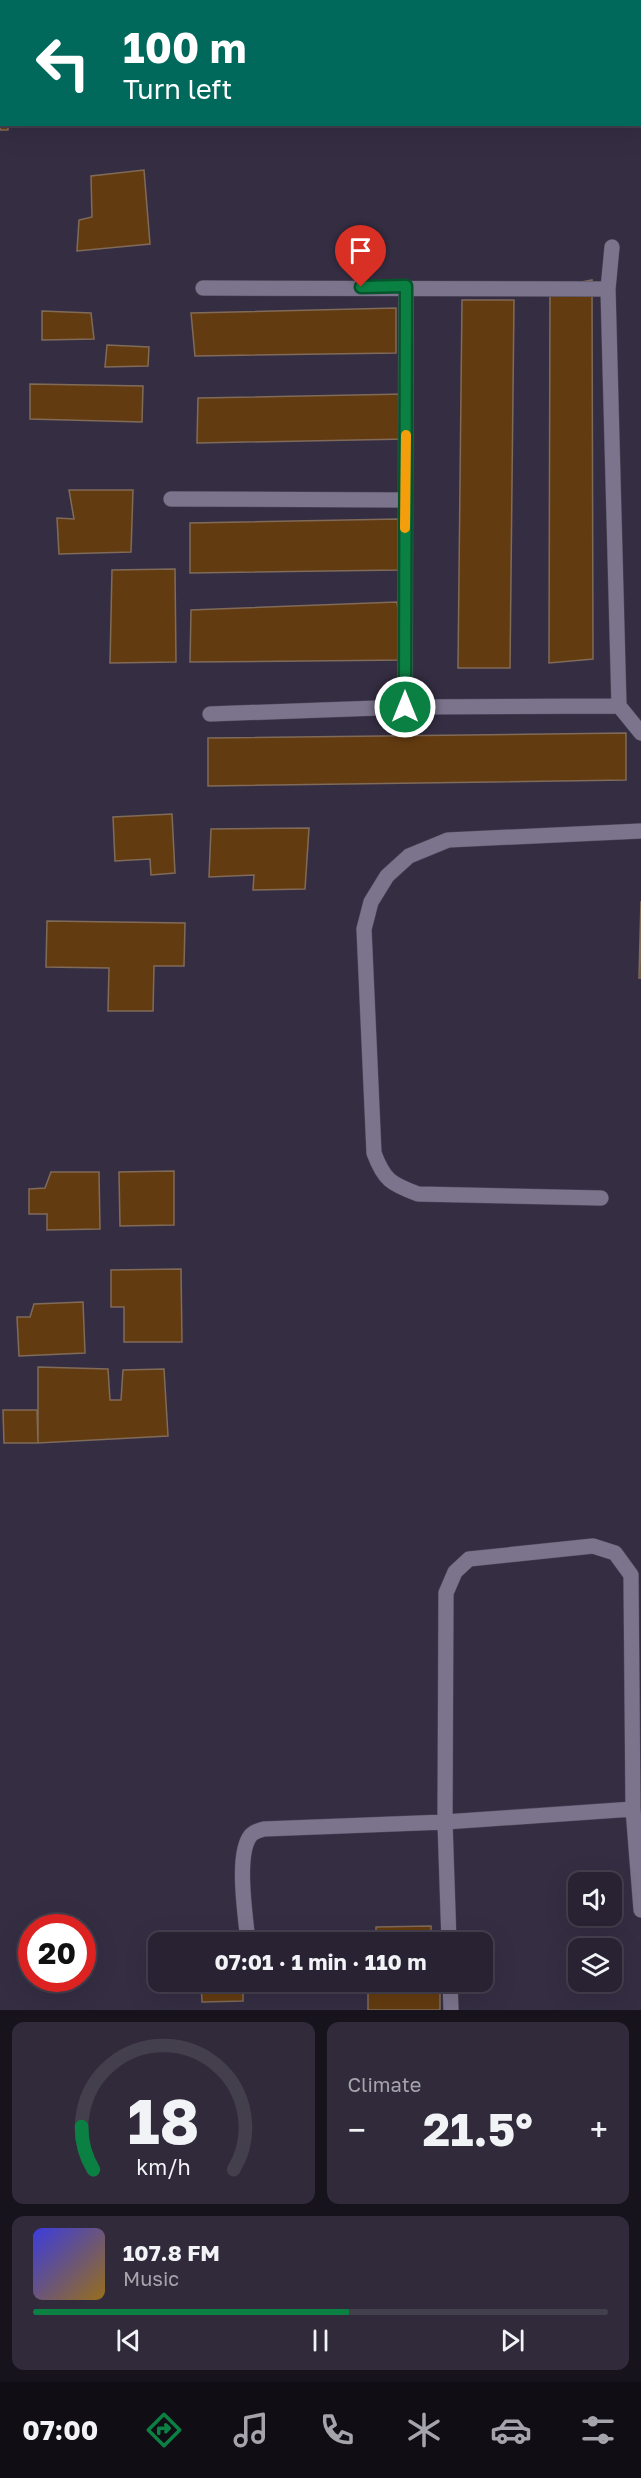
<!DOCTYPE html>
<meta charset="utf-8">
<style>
:root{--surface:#282232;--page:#302a3a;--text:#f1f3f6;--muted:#a5a4ac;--line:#443f4d;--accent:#0b8043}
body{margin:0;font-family:"Golos Text",sans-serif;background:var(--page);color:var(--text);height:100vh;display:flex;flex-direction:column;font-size:22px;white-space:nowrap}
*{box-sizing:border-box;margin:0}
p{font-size:20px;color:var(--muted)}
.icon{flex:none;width:33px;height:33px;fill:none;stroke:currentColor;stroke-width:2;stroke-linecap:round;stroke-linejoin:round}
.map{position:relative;height:2010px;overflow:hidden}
.drawer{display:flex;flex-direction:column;gap:12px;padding:12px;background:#16131c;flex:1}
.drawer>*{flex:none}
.banner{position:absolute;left:0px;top:0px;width:642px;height:126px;box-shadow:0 6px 24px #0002,0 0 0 2px var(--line);background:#00695c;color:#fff;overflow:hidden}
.controls{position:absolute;left:568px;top:1872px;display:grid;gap:12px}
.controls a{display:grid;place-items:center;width:54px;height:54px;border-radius:12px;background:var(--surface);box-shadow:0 6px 24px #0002,0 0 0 2px var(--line);font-size:30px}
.speed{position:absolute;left:18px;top:1914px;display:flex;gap:12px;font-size:30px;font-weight:700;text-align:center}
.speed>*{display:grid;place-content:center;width:78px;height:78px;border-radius:50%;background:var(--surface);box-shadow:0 6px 24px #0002,0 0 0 2px var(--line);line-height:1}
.speed .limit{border:9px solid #d22;background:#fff;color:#111}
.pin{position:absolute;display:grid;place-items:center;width:51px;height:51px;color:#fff;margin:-62px -26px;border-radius:50% 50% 50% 0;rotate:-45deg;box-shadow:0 0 6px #0007}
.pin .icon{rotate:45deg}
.me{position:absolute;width:66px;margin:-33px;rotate:0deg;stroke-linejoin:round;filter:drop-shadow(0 0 4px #0008)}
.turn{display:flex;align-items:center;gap:21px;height:126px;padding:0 24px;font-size:27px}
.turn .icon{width:78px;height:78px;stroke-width:2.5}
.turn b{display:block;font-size:42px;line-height:51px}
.big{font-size:45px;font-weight:700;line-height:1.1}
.drawer .widget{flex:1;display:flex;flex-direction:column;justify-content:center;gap:9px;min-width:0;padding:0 21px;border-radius:12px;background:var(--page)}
.drawer .dial{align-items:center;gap:0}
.dial svg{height:156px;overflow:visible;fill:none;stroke:var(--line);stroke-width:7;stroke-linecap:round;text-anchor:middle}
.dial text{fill:var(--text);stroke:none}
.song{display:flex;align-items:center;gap:18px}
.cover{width:72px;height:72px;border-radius:9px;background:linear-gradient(135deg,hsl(240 70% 55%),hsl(40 70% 35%))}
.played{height:6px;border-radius:3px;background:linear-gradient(90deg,var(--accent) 55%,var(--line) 55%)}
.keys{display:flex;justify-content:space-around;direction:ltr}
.heat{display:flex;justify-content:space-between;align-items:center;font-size:33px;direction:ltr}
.drawer .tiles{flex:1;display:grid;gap:12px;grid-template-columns:1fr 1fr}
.widget:last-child{grid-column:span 2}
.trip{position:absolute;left:148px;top:1932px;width:345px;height:60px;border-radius:12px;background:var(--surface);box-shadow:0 6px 24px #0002,0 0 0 2px var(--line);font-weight:700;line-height:60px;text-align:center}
.tab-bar{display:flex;height:96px;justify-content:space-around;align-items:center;background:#100e14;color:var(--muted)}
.tab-bar .icon{width:42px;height:42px}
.tab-bar .on{color:var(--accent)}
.tab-bar b{font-size:27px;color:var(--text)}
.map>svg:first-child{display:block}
.building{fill:#633b10;stroke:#806b59;stroke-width:1.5}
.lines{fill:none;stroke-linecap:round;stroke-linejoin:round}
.minor-casing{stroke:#4e495a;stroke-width:16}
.minor{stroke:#7b748c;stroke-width:15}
.route-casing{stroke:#07532c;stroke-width:15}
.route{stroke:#0b8043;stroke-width:10}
.slow{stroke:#f59e0b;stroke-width:10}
</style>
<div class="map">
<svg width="641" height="2010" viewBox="0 0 641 2010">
<rect width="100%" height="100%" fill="#352e43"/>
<path class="building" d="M2,113v11h6v6h-8z
M144,170l6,74 -73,7 2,-31 13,-3 -1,-41z
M592,280l1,379 -44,4 1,-375z
M462,300h52l-4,368h-52z
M396,308v45l-201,3 -4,-43z
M42,311l49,2 3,26 -52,1z
M107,345l42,2 -1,19 -43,1z
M30,384l113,2 -1,36 -112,-3z
M405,394l1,45 -209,4 1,-45z
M69,490h64l-2,62 -72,2 -2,-36 17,1z
M398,519v51l-208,3v-50z
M175,569l1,93 -66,1 2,-93z
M397,602l8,58 -215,2 1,-52z
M626,733v47l-418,6v-48z
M172,814l3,59 -24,2 -1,-16 -35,2 -2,-44z
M309,828l-4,61 -52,1 1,-15 -45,2 2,-48z
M641,901v77h-2z
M47,921l138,2 -1,43h-30l-1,45h-45l1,-43 -63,-1z
M174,1171v54l-54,1 -1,-54z
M51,1172h48l1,57 -53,1v-16h-18v-25l16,-1z
M181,1269l1,73h-58v-35h-13v-37z
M83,1302l2,51 -66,3 -2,-39h13l4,-13z
M38,1367l70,2 2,31h11l2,-30 41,-1 4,67 -130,7z
M3,1410h34l1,33h-34z
M431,1926v16h-55v-15z
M242,1934v8h-41v-7z
M201,1982h42v19l-41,1z
M368,1989l72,1v20h-72z"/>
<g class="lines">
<g class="minor-casing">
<path id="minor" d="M11,0v2
M298,0v2
M612,247l-4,42 11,417
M203,288l405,1
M171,499l234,1
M405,707l1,-420
M210,714l195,-7 214,-1 22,27
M601,1198l-183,-4c-27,-10 -34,-14 -44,-41l-10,-224 7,-27 16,-26 22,-20 39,-16 193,-9
M248,1942c-2,-24 -13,-88 3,-107 3,-3 9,-5 13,-6l181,-7 188,-13
M449,1942l-4,-120 1,-229 9,-21 14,-13 124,-13 22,7 16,22 2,234 8,101
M450,1982l1,28"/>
</g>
<use href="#minor" class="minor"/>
</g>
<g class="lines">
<g class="route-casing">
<path id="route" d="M361,287l45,-1 -1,421"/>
</g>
<use href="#route" class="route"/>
<path class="slow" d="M405,528l1,-93"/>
</g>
</svg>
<div class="controls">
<a><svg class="icon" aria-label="sound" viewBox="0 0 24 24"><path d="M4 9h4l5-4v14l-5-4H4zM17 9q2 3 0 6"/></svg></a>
<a><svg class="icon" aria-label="layers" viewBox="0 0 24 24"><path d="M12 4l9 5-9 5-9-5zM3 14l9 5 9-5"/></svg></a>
</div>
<div class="speed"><div class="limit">20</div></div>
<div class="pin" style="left:361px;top:287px;background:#d93025"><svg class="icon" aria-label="arrive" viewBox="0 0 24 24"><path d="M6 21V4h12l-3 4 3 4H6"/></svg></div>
<svg class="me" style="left:405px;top:707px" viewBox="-20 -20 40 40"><circle r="17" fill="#0b8043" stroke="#fff" stroke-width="3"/><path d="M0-11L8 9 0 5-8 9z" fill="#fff"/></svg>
<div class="trip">07:01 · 1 min · 110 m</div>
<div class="banner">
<div class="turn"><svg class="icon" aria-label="left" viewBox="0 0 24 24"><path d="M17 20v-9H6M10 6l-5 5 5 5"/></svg><div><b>100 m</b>Turn left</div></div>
</div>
</div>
<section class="drawer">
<div class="tiles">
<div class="widget dial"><svg viewBox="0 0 100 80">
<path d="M14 69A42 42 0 1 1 86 69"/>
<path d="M14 69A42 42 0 0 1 8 47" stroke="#0b8043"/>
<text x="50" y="56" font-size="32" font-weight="700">18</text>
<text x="50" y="72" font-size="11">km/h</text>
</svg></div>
<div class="widget"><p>Climate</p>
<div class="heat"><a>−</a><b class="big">21.5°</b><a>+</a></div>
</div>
<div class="widget">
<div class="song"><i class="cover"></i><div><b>107.8 FM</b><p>Music</p></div></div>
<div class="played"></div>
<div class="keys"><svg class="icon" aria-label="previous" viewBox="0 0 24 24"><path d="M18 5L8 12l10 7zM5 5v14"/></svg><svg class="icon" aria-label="pause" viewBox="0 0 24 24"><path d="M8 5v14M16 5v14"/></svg><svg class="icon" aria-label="next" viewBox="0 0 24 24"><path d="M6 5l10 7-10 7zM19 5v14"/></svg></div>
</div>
</div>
</section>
<nav class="tab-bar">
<b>07:00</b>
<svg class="icon on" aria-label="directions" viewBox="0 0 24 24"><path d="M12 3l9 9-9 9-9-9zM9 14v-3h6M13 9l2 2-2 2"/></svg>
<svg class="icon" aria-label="music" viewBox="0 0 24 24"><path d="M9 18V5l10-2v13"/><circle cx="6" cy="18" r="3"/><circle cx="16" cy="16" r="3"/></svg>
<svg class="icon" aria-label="phone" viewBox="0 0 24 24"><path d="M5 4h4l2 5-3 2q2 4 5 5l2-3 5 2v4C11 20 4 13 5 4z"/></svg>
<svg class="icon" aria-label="climate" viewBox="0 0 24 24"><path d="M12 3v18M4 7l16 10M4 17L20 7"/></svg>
<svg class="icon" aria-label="car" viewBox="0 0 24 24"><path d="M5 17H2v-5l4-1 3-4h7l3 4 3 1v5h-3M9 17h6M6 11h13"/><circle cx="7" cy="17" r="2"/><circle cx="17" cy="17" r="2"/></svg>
<svg class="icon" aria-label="filters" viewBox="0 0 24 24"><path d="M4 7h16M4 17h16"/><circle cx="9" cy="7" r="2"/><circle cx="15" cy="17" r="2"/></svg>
</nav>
